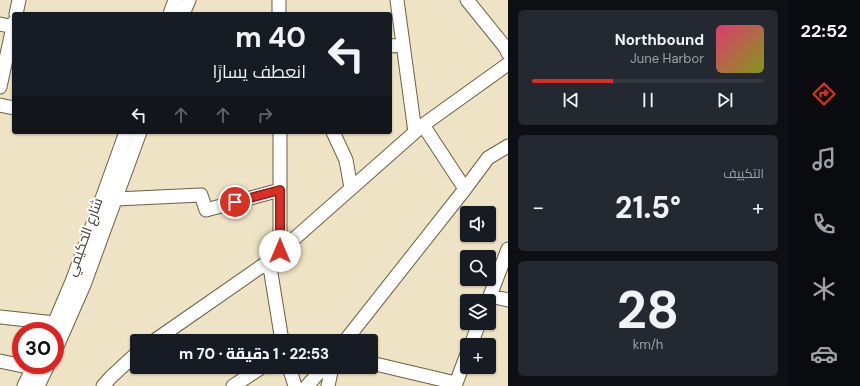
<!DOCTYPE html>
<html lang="ar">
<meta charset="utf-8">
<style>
:root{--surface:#171b24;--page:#242831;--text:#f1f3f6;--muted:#9ea1a6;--line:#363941;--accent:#d93025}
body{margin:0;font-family:"DM Sans",Cairo,sans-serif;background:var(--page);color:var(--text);direction:rtl;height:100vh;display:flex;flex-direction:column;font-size:15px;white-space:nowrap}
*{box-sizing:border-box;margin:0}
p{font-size:13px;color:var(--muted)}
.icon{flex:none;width:22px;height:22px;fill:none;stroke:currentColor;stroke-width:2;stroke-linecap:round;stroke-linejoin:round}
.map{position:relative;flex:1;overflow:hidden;direction:ltr}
.details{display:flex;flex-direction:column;gap:10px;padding:10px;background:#0d0f14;width:280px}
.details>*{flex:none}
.guide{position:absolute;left:12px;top:12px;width:380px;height:122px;border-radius:4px;box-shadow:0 1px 3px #0004;direction:rtl;background:#171b24;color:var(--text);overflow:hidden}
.buttons{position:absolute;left:460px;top:206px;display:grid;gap:8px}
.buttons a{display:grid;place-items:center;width:36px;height:36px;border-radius:4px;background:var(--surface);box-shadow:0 1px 3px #0004;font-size:20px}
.speed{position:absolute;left:12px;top:322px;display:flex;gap:8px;font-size:20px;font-weight:700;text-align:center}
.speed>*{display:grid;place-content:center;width:52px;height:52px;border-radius:50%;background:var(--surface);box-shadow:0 1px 3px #0004;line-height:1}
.speed .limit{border:6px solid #d22;background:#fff;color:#111}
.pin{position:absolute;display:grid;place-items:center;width:34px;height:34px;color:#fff;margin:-17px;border:2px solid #fff;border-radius:50%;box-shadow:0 1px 4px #0007}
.me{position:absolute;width:44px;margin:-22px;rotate:0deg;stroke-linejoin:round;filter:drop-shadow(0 0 3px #0008)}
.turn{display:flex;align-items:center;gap:14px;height:84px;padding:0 20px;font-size:18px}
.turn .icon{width:52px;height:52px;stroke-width:2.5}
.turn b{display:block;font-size:28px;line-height:34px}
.lanes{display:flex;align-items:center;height:38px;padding:0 20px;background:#0003;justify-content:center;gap:20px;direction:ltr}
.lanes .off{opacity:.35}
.big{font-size:30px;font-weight:800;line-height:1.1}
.details .card{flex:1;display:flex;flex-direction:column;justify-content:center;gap:6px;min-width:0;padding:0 14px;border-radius:6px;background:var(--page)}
.details .dial{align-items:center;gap:0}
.dial b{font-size:52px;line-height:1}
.song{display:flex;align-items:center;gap:12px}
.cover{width:48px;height:48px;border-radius:6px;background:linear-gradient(135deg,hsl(340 70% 55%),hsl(70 70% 35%))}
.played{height:4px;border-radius:2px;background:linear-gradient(90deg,var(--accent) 35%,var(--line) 35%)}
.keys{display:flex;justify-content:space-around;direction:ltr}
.heat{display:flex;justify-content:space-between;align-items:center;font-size:22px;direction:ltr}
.trip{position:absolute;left:130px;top:334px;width:248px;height:40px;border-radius:4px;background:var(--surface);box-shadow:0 1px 3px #0004;font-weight:800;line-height:40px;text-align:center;direction:rtl}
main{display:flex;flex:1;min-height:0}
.tabs{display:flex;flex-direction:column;width:72px;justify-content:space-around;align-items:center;background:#090b0e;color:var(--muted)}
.tabs .icon{width:28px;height:28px}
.tabs .selected{color:var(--accent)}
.tabs b{font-size:18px;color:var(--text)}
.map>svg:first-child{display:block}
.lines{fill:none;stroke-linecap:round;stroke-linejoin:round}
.minor-casing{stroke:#6a6045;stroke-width:15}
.minor{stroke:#fff;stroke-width:13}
.route-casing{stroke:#8d1f18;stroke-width:10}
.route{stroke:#d93025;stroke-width:7}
.labels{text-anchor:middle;stroke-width:4;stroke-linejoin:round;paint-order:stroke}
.street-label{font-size:14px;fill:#3a3529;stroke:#fff}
</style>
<main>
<nav class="tabs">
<b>22:52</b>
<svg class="icon selected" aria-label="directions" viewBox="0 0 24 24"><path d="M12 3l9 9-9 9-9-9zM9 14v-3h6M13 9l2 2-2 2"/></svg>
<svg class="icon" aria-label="music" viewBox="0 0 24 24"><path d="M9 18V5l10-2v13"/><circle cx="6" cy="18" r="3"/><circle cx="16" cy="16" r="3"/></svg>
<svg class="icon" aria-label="phone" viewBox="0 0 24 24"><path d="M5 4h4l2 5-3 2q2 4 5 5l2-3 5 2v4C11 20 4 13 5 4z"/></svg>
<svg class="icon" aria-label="climate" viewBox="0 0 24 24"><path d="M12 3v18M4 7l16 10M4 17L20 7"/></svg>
<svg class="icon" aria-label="car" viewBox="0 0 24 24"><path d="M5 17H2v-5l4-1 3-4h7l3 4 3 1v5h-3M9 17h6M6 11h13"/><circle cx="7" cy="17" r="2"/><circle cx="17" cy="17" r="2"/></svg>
</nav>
<section class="details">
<div class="card">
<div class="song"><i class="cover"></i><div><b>Northbound</b><p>June Harbor</p></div></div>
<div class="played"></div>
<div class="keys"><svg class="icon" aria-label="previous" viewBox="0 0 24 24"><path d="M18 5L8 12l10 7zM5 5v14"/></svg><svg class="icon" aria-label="pause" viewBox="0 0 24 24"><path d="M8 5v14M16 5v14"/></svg><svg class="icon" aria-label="next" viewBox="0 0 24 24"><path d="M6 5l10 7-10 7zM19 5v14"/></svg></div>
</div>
<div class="card"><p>التكييف</p>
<div class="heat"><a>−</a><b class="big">21.5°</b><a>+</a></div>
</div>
<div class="card dial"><b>28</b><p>km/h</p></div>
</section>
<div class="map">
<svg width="508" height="386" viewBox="0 0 508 386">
<rect width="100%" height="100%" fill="#eee3c4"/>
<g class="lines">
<g class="minor-casing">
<path id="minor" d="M279,0v14
M397,0l18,132
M467,0l38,47 3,6
M16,14l3,-14
M170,14l5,-14
M183,14l6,-14
M0,24l14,3
M390,46l13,-1
M0,87l14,-65
M0,105l14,3
M423,125l85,-61
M280,132v119
M333,132l13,28 5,28
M116,199l85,-4 5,15 74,-20
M269,261l154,-136 42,64
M490,296l18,4
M488,301l20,-52
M0,317l55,6
M51,331l22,-52 53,-147
M154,341l115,-80 13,80
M345,341l120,-152 23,-31 20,-12
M471,345l8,-22
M55,351l29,-66 56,-153
M0,361l33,7
M371,363l85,20
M289,367l6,19
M24,386l10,-21
M38,386l10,-21
M103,386l8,-9 26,-24
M233,386l29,-19
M307,386l17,-19
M328,386l4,-19
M455,386l12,-32"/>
</g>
<use href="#minor" class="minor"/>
</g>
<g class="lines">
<g class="route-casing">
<path id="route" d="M235,202l45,-12v61"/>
</g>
<use href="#route" class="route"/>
</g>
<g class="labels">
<g class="street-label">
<text transform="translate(84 237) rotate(-70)" y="5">شارع الحكيمي</text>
</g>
</g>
</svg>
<div class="buttons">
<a><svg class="icon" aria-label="sound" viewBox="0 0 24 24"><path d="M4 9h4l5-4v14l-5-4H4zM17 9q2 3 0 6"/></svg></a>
<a><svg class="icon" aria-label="search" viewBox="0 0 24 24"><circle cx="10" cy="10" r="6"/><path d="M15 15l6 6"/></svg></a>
<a><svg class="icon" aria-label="layers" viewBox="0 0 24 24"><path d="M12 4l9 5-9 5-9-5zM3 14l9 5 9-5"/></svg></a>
<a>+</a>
</div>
<div class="speed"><div class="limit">30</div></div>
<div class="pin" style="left:235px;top:202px;background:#d93025"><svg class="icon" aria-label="arrive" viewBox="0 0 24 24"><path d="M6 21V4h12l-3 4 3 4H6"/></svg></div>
<svg class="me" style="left:280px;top:251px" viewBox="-20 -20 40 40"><circle r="19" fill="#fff"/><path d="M0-13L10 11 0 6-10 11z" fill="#d93025"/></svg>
<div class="trip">22:53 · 1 دقيقة · 70 m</div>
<div class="guide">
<div class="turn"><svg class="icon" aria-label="left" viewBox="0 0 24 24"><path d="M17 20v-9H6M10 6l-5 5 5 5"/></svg><div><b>40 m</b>انعطف يسارًا</div></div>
<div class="lanes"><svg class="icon" aria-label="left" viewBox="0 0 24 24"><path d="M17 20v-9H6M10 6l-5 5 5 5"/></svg><svg class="icon off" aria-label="ahead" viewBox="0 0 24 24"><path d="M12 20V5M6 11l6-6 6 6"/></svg><svg class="icon off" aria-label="ahead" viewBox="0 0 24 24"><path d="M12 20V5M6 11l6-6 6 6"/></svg><svg class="icon off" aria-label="right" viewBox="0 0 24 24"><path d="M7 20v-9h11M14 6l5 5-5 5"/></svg></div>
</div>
</div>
</main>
